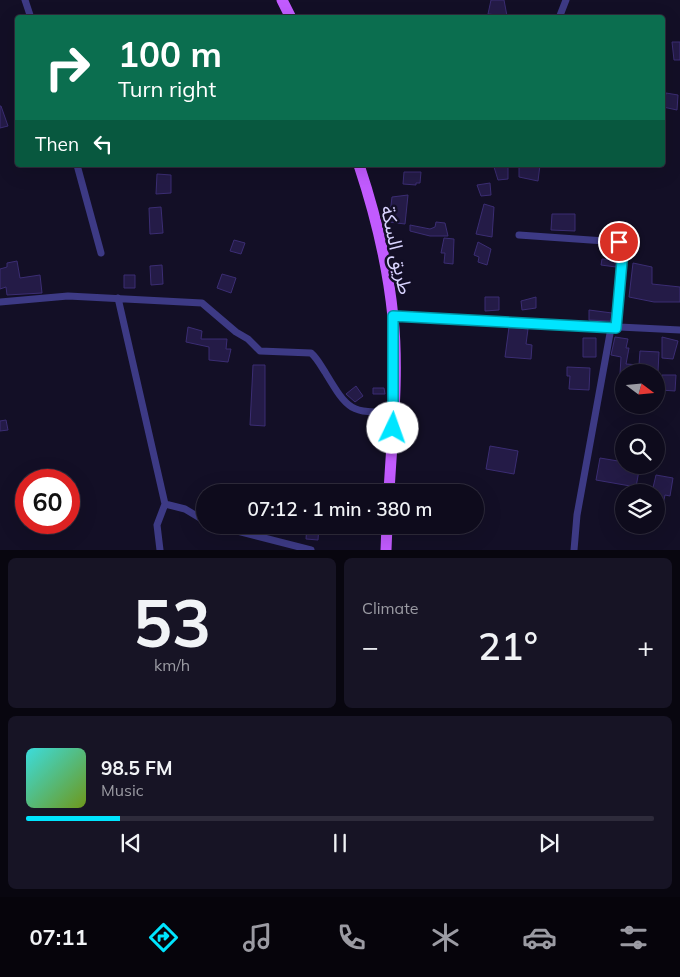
<!DOCTYPE html>
<meta charset="utf-8">
<style>
:root{--surface:#0e0b1c;--page:#171425;--text:#f1f3f6;--muted:#9b9ba3;--line:#2e2b3b;--accent:#00e5ff}
body{margin:0;font-family:Mulish,"Noto Sans Arabic",sans-serif;background:var(--page);color:var(--text);height:100vh;display:flex;flex-direction:column;font-size:19px;white-space:nowrap}
*{box-sizing:border-box;margin:0}
p{font-size:16px;color:var(--muted)}
.icon{flex:none;width:28px;height:28px;fill:none;stroke:currentColor;stroke-width:2;stroke-linecap:round;stroke-linejoin:round}
.map{position:relative;height:550px;overflow:hidden}
.side{display:flex;flex-direction:column;gap:8px;padding:8px;background:#08060f;flex:1}
.side>*{flex:none}
.banner{position:absolute;left:15px;top:15px;width:650px;height:152px;border-radius:5px;box-shadow:0 5px 20px #0002,0 0 0 1px var(--line);background:#0b6e4f;color:#fff;overflow:hidden}
.needle{width:32px;rotate:106deg}
.controls{position:absolute;left:615px;top:364px;display:grid;gap:10px}
.controls a{display:grid;place-items:center;width:50px;height:50px;border-radius:50%;background:var(--surface);box-shadow:0 5px 20px #0002,0 0 0 1px var(--line);font-size:25px}
.speed{position:absolute;left:15px;top:469px;display:flex;gap:10px;font-size:25px;font-weight:700;text-align:center}
.speed>*{display:grid;place-content:center;width:65px;height:65px;border-radius:50%;background:var(--surface);box-shadow:0 5px 20px #0002,0 0 0 1px var(--line);line-height:1}
.speed .limit{border:8px solid #d22;background:#fff;color:#111}
.pin{position:absolute;display:grid;place-items:center;width:42px;height:42px;color:#fff;margin:-21px;border:2px solid #fff;border-radius:50%;box-shadow:0 1px 5px #0007}
.me{position:absolute;width:55px;margin:-28px;rotate:3deg;stroke-linejoin:round;filter:drop-shadow(0 0 4px #0008)}
.turn{display:flex;align-items:center;gap:18px;height:105px;padding:0 20px;font-size:22px}
.turn .icon{width:65px;height:65px;stroke-width:2.5}
.turn b{display:block;font-size:35px;line-height:42px}
.then{display:flex;align-items:center;height:48px;padding:0 20px;background:#0003;gap:10px;font-size:19px}
.big{font-size:38px;font-weight:600;line-height:1.1}
.side .widget{flex:1;display:flex;flex-direction:column;justify-content:center;gap:8px;min-width:0;padding:0 18px;border-radius:8px;background:var(--page)}
.side .dial{align-items:center;gap:0}
.dial b{font-size:65px;line-height:1}
.song{display:flex;align-items:center;gap:15px}
.cover{width:60px;height:60px;border-radius:8px;background:linear-gradient(135deg,hsl(180 70% 55%),hsl(80 70% 35%))}
.played{height:5px;border-radius:2px;background:linear-gradient(90deg,var(--accent) 15%,var(--line) 15%)}
.keys{display:flex;justify-content:space-around;direction:ltr}
.heat{display:flex;justify-content:space-between;align-items:center;font-size:28px;direction:ltr}
.side .tiles{flex:1;display:grid;gap:8px;grid-template-columns:1fr 1fr}
.widget:last-child{grid-column:span 2}
.trip{position:absolute;left:196px;top:484px;width:288px;height:50px;border-radius:25px;background:var(--surface);box-shadow:0 5px 20px #0002,0 0 0 1px var(--line);font-weight:600;line-height:50px;text-align:center}
.dock{display:flex;height:80px;justify-content:space-around;align-items:center;background:#06040b;color:var(--muted)}
.dock .icon{width:35px;height:35px}
.dock .selected{color:var(--accent)}
.dock b{font-size:22px;color:var(--text)}
.map>svg:first-child{display:block}
.building{fill:#241b47;stroke:#3b2d73}
.lines{fill:none;stroke-linecap:round;stroke-linejoin:round}
.minor{stroke:#3d3a85;stroke-width:7}
.primary{stroke:#c25bff;stroke-width:11}
.route-casing{stroke:#0095a6;stroke-width:12}
.route{stroke:#00e5ff;stroke-width:9}
.labels{text-anchor:middle;stroke-width:5;stroke-linejoin:round;paint-order:stroke}
.street-label{font-size:19px;fill:#d9d4ff;stroke:#130f26}
</style>
<div class="map">
<svg width="680" height="550" viewBox="0 0 680 550">
<rect width="100%" height="100%" fill="#130f26"/>
<path class="building" d="M491,0h13l3,16 -19,-2z
M672,42h8v18h-6z
M666,93l12,2 -1,15 -14,-3z
M0,106h1l7,20 -8,2z
M508,165v14l-10,1 -4,-13z
M519,165h21l-2,16 -19,-4z
M404,172h17l-1,11h-4v2l-13,-1z
M157,174l14,1v18l-15,1z
M490,183l1,12 -10,1 -4,-11z
M408,195l-3,29 -16,-2 3,-25z
M484,204l10,3 -2,30 -16,-3z
M161,207l2,26 -13,1 -1,-26z
M552,214h23v17l-24,-1z
M436,222l9,1 3,13h-18l-20,-5v-6l20,4 5,-2z
M444,238l10,1 -1,25 -9,-1 1,-10h-4z
M234,240l11,3 -4,11 -11,-3z
M478,242l13,7 -4,16 -9,-3 1,-5 -5,-2z
M602,259l15,1 -1,7 -15,-2z
M17,261l3,17 20,-3 2,18 -35,2 -1,-8 -6,2v-20l7,-2v-4z
M633,263l19,4v17l28,3v15h-26l-25,-5z
M162,265l1,19 -12,1 -1,-19z
M222,274l14,4 -5,15 -14,-5z
M124,275h11v13h-11z
M485,297h14v13l-14,1z
M536,297v11l-14,2 -1,-9z
M589,310l23,3 -1,8 -22,-1z
M188,327l14,4 -1,8h26l-1,10h5l-3,13 -19,-2v-13l-23,-5z
M509,327l19,2 -2,15 6,1 -1,14 -26,-2z
M615,337l13,2 -2,9h3l-3,16 13,1 1,-14 19,1 -1,20 -38,2 1,-17 -10,-2z
M662,337l16,4 -5,18 -11,-1z
M583,338h13v19h-13z
M253,365h12v61l-15,-1z
M567,367l23,1 -1,22 -20,-1 1,-13h-3z
M662,375h14l-1,16 -14,-1z
M356,386l7,10 -8,6 -9,-8z
M373,388h11l1,6h-12z
M6,420l2,10 -8,1v-10z
M490,446l28,5 -4,23 -28,-5z
M600,458l24,4v3h16l-4,22 -40,-7z
M656,475l17,3 -3,18 -5,-1 -6,29h-3v-32h-4z
M307,525h12l-1,15 -12,-1z"/>
<g class="lines">
<path class="minor" d="M25,0l6,18
M559,18l7,-18
M77,165l24,88
M519,235l100,7 4,8 -7,78
M118,298l47,206 -8,21 3,25
M0,302l68,-6 134,7 34,29 12,7 12,12 51,2c6,5 10,13 14,19 23,38 24,41 69,40
M393,316l287,14
M165,504l20,5 20,12
M214,525l97,25
M574,550l3,-35 34,-187"/>
<path class="primary" d="M282,0l9,18
M359,165c16,48 29,102 34,152 6,58 -1,118 -4,175
M386,550l1,-25"/>
</g>
<g class="lines">
<g class="route-casing">
<path id="route" d="M393,428v-112l223,12 7,-78 -4,-8"/>
</g>
<use href="#route" class="route"/>
</g>
<g class="labels">
<g class="street-label">
<text transform="translate(397 250) rotate(78)" y="7">طريق السكة</text>
</g>
</g>
</svg>
<div class="controls">
<a><svg class="needle" viewBox="-14 -14 28 28"><path d="M0-13l5 13h-10z" fill="#e53935"/><path d="M0 13l5-13h-10z" fill="#9b9ba3"/></svg></a>
<a><svg class="icon" aria-label="search" viewBox="0 0 24 24"><circle cx="10" cy="10" r="6"/><path d="M15 15l6 6"/></svg></a>
<a><svg class="icon" aria-label="layers" viewBox="0 0 24 24"><path d="M12 4l9 5-9 5-9-5zM3 14l9 5 9-5"/></svg></a>
</div>
<div class="speed"><div class="limit">60</div></div>
<div class="pin" style="left:619px;top:242px;background:#d93025"><svg class="icon" aria-label="arrive" viewBox="0 0 24 24"><path d="M6 21V4h12l-3 4 3 4H6"/></svg></div>
<svg class="me" style="left:393px;top:428px" viewBox="-20 -20 40 40"><circle r="19" fill="#fff"/><path d="M0-13L10 11 0 6-10 11z" fill="#00e5ff"/></svg>
<div class="trip">07:12 · 1 min · 380 m</div>
<div class="banner">
<div class="turn"><svg class="icon" aria-label="right" viewBox="0 0 24 24"><path d="M7 20v-9h11M14 6l5 5-5 5"/></svg><div><b>100 m</b>Turn right</div></div>
<div class="then">Then<svg class="icon" aria-label="left" viewBox="0 0 24 24"><path d="M17 20v-9H6M10 6l-5 5 5 5"/></svg></div>
</div>
</div>
<section class="side">
<div class="tiles">
<div class="widget dial"><b>53</b><p>km/h</p></div>
<div class="widget"><p>Climate</p>
<div class="heat"><a>−</a><b class="big">21°</b><a>+</a></div>
</div>
<div class="widget">
<div class="song"><i class="cover"></i><div><b>98.5 FM</b><p>Music</p></div></div>
<div class="played"></div>
<div class="keys"><svg class="icon" aria-label="previous" viewBox="0 0 24 24"><path d="M18 5L8 12l10 7zM5 5v14"/></svg><svg class="icon" aria-label="pause" viewBox="0 0 24 24"><path d="M8 5v14M16 5v14"/></svg><svg class="icon" aria-label="next" viewBox="0 0 24 24"><path d="M6 5l10 7-10 7zM19 5v14"/></svg></div>
</div>
</div>
</section>
<nav class="dock">
<b>07:11</b>
<svg class="icon selected" aria-label="directions" viewBox="0 0 24 24"><path d="M12 3l9 9-9 9-9-9zM9 14v-3h6M13 9l2 2-2 2"/></svg>
<svg class="icon" aria-label="music" viewBox="0 0 24 24"><path d="M9 18V5l10-2v13"/><circle cx="6" cy="18" r="3"/><circle cx="16" cy="16" r="3"/></svg>
<svg class="icon" aria-label="phone" viewBox="0 0 24 24"><path d="M5 4h4l2 5-3 2q2 4 5 5l2-3 5 2v4C11 20 4 13 5 4z"/></svg>
<svg class="icon" aria-label="climate" viewBox="0 0 24 24"><path d="M12 3v18M4 7l16 10M4 17L20 7"/></svg>
<svg class="icon" aria-label="car" viewBox="0 0 24 24"><path d="M5 17H2v-5l4-1 3-4h7l3 4 3 1v5h-3M9 17h6M6 11h13"/><circle cx="7" cy="17" r="2"/><circle cx="17" cy="17" r="2"/></svg>
<svg class="icon" aria-label="filters" viewBox="0 0 24 24"><path d="M4 7h16M4 17h16"/><circle cx="9" cy="7" r="2"/><circle cx="15" cy="17" r="2"/></svg>
</nav>
